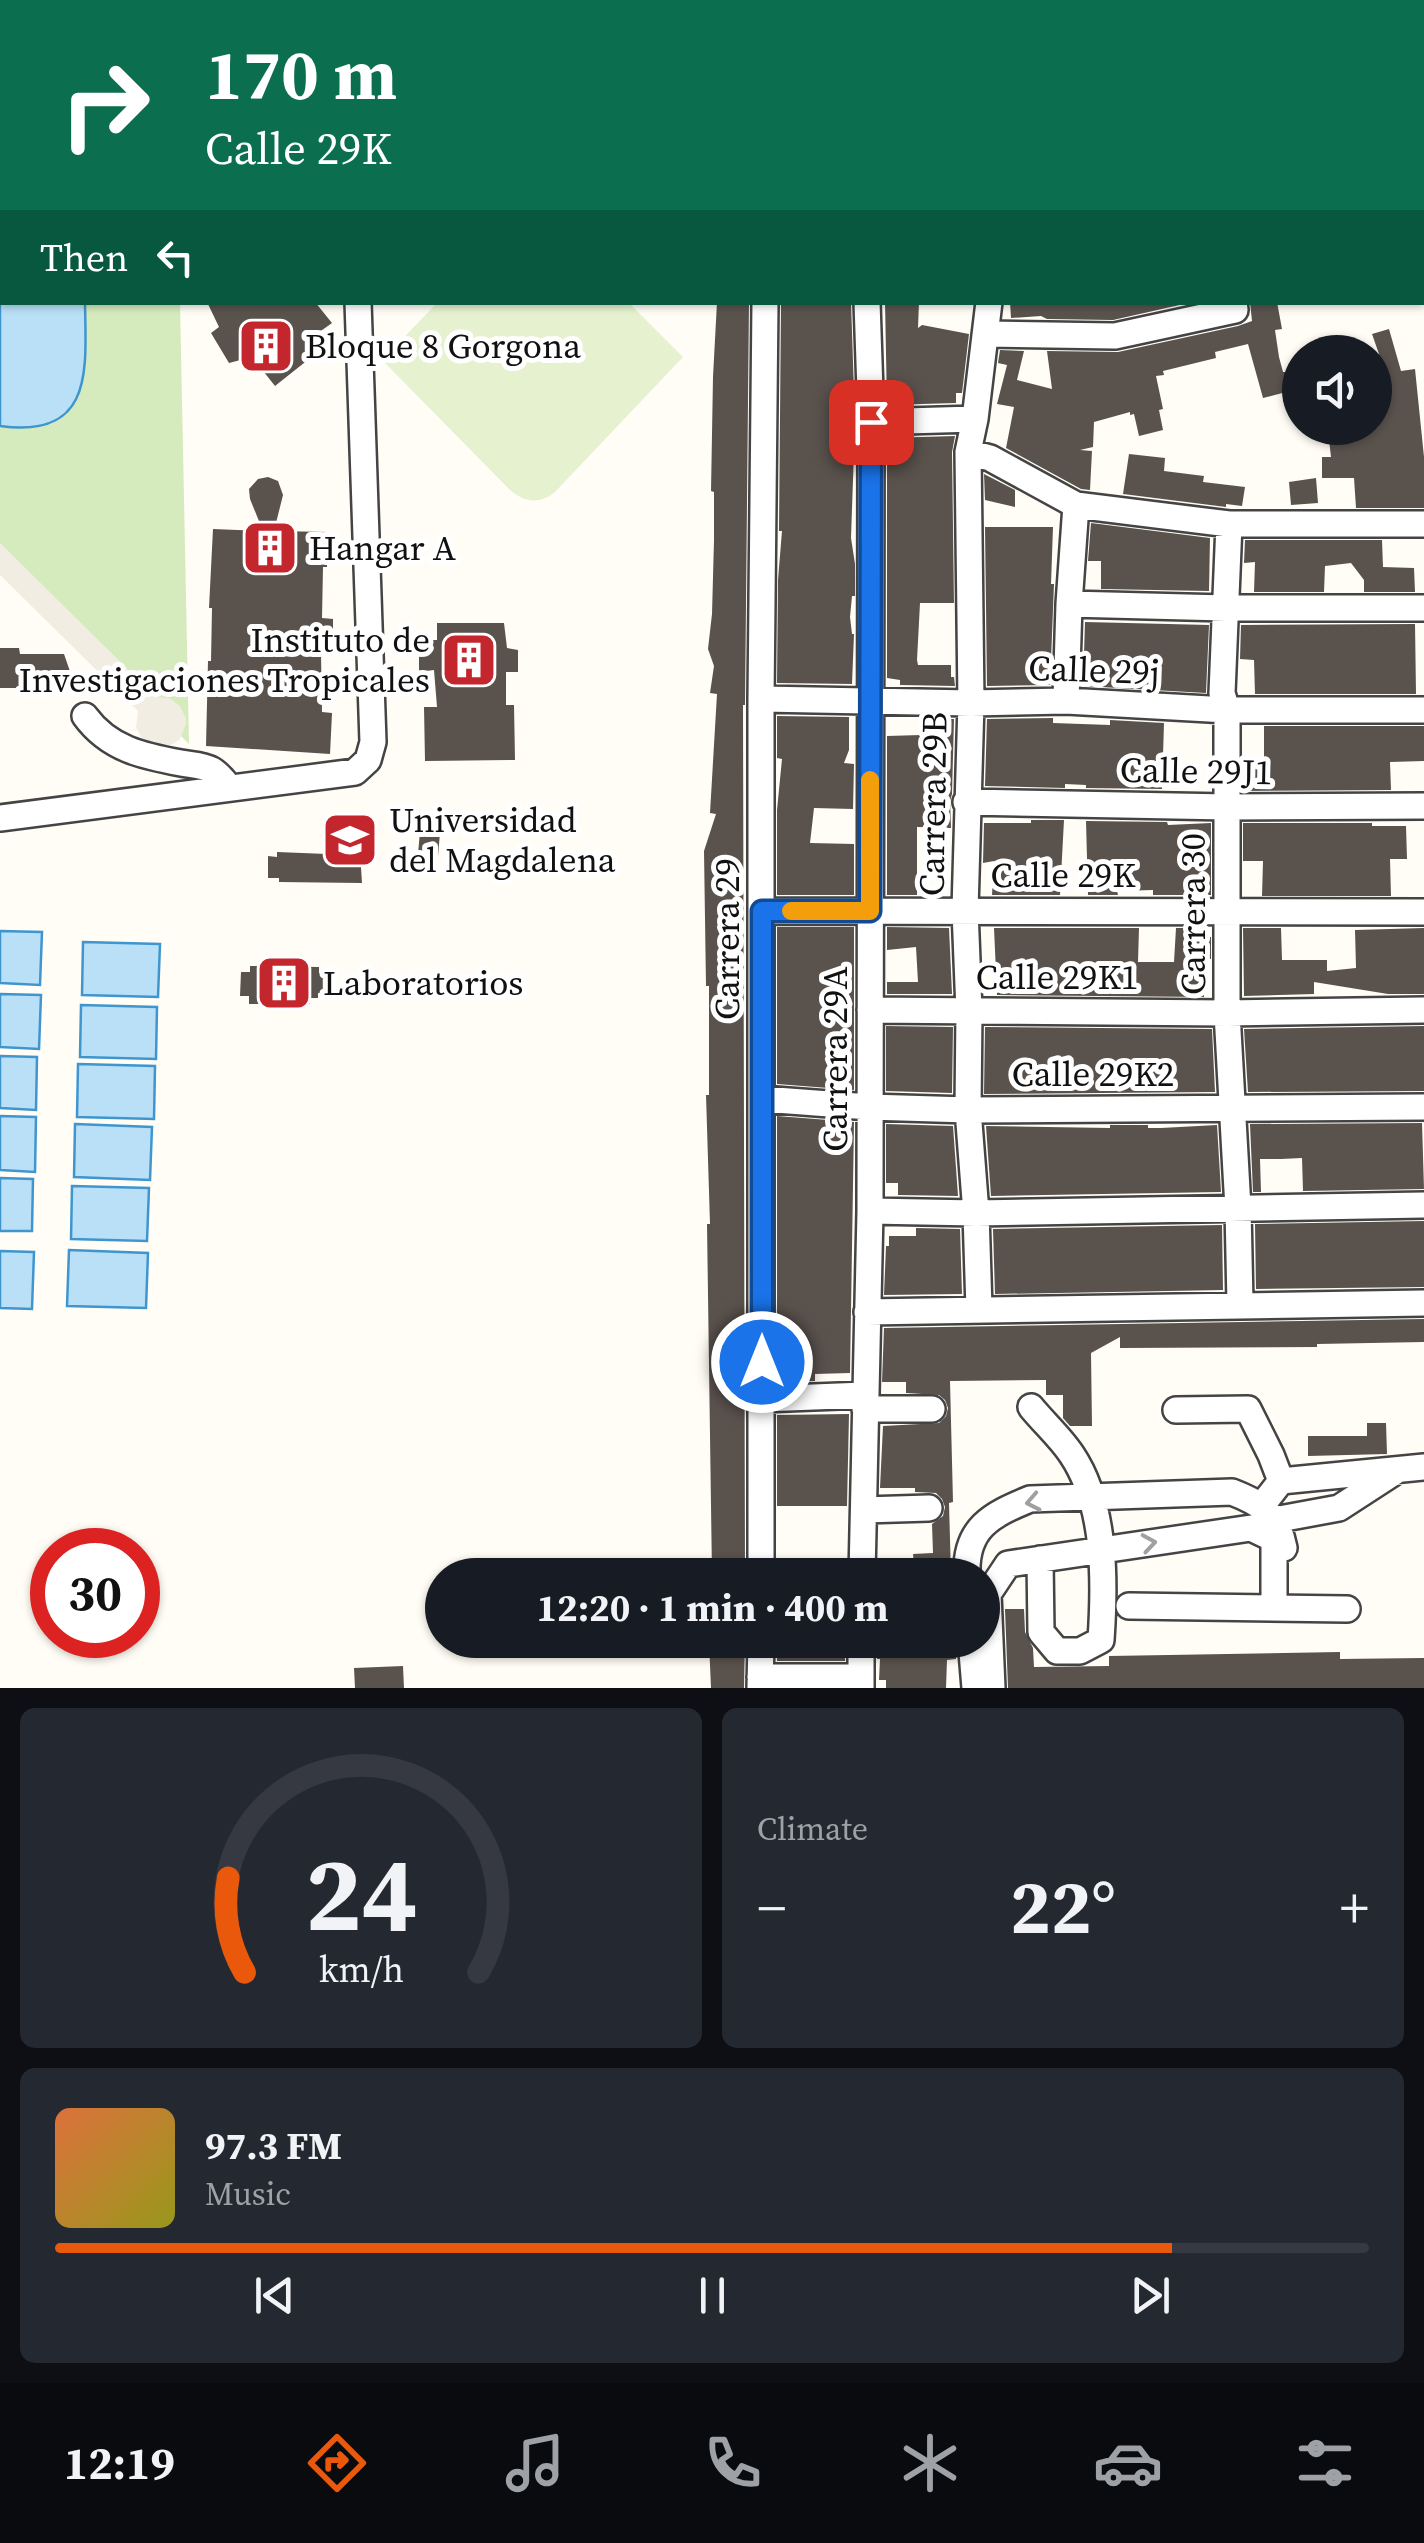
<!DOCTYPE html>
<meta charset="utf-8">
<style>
:root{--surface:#171b24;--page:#242831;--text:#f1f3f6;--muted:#9ea1a6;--line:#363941;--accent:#ea580c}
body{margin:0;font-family:"Source Serif 4",serif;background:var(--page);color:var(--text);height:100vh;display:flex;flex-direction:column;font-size:38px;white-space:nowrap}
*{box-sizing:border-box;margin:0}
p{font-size:32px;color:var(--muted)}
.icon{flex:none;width:55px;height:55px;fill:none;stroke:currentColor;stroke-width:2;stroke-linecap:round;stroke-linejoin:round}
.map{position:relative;height:1688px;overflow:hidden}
.panel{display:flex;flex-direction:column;gap:20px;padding:20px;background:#0d0f14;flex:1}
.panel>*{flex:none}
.banner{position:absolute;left:0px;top:0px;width:1425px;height:305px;box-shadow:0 2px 8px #0004;background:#0b6e4f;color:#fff;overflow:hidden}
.fabs{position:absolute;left:1282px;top:335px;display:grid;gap:20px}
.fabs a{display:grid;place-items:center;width:110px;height:110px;border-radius:50%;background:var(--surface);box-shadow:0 2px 8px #0004;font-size:50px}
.speed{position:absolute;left:30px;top:1528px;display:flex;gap:20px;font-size:50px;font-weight:700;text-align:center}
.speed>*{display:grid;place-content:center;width:130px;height:130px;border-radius:50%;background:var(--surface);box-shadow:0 2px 8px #0004;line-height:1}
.speed .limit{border:15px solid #d22;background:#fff;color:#111}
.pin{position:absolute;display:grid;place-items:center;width:85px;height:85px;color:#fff;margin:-42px;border-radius:20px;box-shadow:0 5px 15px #0006}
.me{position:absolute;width:110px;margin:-55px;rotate:0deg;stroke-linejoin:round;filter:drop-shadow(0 0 8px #0008)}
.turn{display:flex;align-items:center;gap:35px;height:210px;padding:0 40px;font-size:45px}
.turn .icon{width:130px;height:130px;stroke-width:2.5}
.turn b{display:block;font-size:70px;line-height:85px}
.then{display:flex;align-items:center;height:95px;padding:0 40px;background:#0003;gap:20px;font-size:38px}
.big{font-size:75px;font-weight:700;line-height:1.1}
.panel .widget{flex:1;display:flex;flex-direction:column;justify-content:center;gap:15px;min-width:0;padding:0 35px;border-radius:15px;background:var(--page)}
.panel .dial{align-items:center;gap:0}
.dial svg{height:260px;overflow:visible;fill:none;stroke:var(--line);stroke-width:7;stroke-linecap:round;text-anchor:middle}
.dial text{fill:var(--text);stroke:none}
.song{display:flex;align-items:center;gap:30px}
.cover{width:120px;height:120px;border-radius:15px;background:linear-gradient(135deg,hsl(20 70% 55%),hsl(60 70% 35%))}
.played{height:10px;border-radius:5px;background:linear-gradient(90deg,var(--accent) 85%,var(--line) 85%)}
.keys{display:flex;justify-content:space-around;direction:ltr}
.heat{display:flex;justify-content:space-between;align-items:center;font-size:55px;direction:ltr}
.panel .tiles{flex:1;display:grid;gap:20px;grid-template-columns:1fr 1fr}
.widget:last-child{grid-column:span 2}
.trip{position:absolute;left:425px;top:1558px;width:575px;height:100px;border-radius:50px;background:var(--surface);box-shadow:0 2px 8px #0004;font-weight:700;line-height:100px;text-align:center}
.menu{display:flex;height:160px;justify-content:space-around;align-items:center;background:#090b0e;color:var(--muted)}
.menu .icon{width:70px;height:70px}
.menu .on{color:var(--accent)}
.menu b{font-size:45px;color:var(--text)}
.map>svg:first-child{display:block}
.green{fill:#d5ebbd}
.pitch{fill:#e6f2cf}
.plaza{fill:#f1ede2}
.water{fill:#b9e0f7;stroke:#3f96cf;stroke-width:2.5}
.building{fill:#5a524d}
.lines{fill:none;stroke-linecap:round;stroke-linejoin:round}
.minor-casing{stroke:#444;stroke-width:30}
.minor{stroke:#fff;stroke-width:25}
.oneway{stroke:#a0a0a0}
.route-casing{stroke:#114b97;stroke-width:25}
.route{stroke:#1a73e8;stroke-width:18}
.slow{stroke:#f59e0b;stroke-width:18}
.labels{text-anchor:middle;stroke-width:10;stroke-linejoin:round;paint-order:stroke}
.poi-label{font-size:35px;fill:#111;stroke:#fff;text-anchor:start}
.street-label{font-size:35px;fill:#111;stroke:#fff}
</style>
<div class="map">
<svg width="1424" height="1688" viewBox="0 0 1424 1688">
<rect width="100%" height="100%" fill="#fffdf5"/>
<path class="green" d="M0,0h71l1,2h-70v300l178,1 9,441 -189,-192z"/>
<path class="pitch" d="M438,302l191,1 54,54 -128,135c-16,13 -32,10 -46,-3l-127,-129z"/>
<path class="plaza" d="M0,543l156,154 13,1 10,7 7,13v6l-6,15 -7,5 -12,4 -18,-8 -7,-12 2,-17 -138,-136z"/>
<path class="water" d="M0,284h2v18l83,1c1,67 9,136 -85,123z
M0,931l42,1 -2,53 -40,-2z
M83,942l77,2 -2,53 -76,-2z
M0,994l41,1 -2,54 -39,-2z
M81,1005l76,2 -1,52 -76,-2z
M0,1056l37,1 -1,53 -36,-2z
M78,1064l77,2 -1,53 -77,-2z
M0,1116l36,1 -1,55 -35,-2z
M75,1124l77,3 -2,53 -76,-3z
M0,1178l33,1 -1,52h-32z
M72,1186l77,2 -2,53 -76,-2z
M69,1250l79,3 -2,55 -79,-2z
M0,1251l34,1 -2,57 -32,-1z"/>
<path class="building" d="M207,302h108l17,21 -21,15 3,17 -39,31 -23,-29 -23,6 -18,-30 8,-6z
M717,302h32l-4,403h-2l2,870h-33l-5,-351h3l-4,-129h3v-109h-3l-2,-135 12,-37 -6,-1 7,-119 -7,-1 4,-27 -6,-17 4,-35 2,-74v-48l-3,-1 2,-114z
M781,302h70l4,120 -4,116 4,26v32h-3l-2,21 2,17h2l-2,50 -75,-1 1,-103 4,-49h-3z
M885,302h34l-1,26 4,-3 47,9 -7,59h-6v10l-69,2z
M1010,302h183l-80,18 -66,-1 -6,-3 -30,2z
M1250,302h27l5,27 -7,1 4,27 4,15h3l4,19 -27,7 -15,-54 -33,8 1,6 -53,13 1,4 -8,1 7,33 -4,1 4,20 -24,6 -5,-22 -4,1v-3l-36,10 -1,25 -13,3 12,1 -2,39 -9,-1 -75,-41 8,-41 -17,-3 10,-39 -9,-2 2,-13 24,1 -7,29 35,9 -5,-38 71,1 120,-26 14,-5z
M1389,329l12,42 14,-2 9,88v51h-68l-2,-30h-32v-21h9l-3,-26 50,-4 -2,-26 11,-1 -8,-46 -7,-20z
M955,436l-3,16 2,151h-34l-3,57 1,5h33v12h3l1,9 -55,-1v-5l-13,-2v-240z
M1129,454l36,4 -1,13 40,5 -1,6 42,5 -3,19 -16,-2v3l-103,-13z
M984,474l31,16v17l-30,-7z
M268,477l10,4 5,14 -9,36 54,1 -1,35h-4l-1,51 11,1v36l-12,-1 1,58 10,1 -2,41 -124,-8 2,-85h3l1,-53h-3l4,-79 50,2 -13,-32 -1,-10 9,-10z
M1316,478l2,25 -27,2 -2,-23z
M1091,523l119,15 -1,53 -108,-2v-28h-13z
M985,527h68l-2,57h3l-4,101 -63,1z
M1245,540h137l1,27 31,1 1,24h-51v-12l-13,-17 -26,3 -1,26h-70l1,-30 -11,1z
M1085,622l124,3 -3,68 -123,-7z
M437,623h67l3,25 11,2v22h-12v33h8l1,55 -90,1 -1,-54h13l-3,-37 -15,2v-32h18z
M1415,624l1,70h-161l-1,-34 -14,-1 1,-34z
M0,648h19l1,6h44l9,26 -14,8h-59z
M777,716l72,1v33l-5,13 10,1 -1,45 -39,-1 -4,35 44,1v51h-77v-85l5,-51 -5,-1z
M921,718l33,1 -2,75 -2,7 1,27 -34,-1v68h-30v-159l34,-1z
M1053,718v5l57,2v-5l54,3 -2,66 -76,-1v-3l-21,-1v4l-80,-2 2,-67z
M1264,726h160v35l-34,1 1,28 -148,1v-23l21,1z
M421,820l20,1 -3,35 -20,-2z
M1031,820h33l-4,75h-68l2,-34 -11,2 1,-40h47z
M1086,821l81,1 1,3 43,-2v72h-58v-5l-36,1 1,4h-30z
M1243,823h129v3h34l1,33h-17l1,37h-129l1,-35h-20z
M277,852l50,2 33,-2 2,31 -83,-1v-4h-11v-22l9,1z
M777,927h77v163l-77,-6z
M887,927l62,1 3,66h-65v-12h31l-2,-35 -29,3z
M994,928h145l-1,34h36l2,-34h18v8l17,1v22h-7v38l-207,-2z
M1243,928h38l1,32h45v11l29,-3 -1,-38 69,-2v66h-36l-74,-12v12l-70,2z
M250,966l69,1v6h9l-1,20h-9v5h-8v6h-61v-8h-9l1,-24h9z
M886,1026l67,1 -1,66 -66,-2z
M1424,1026v65l-176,1 -4,-63z
M985,1027l227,2 3,63 -231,2z
M777,1116l77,6 -4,251 -35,1v7l-38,1z
M1422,1123l2,66 -121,2 -1,-33 -21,1h-21l1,33h-8l-3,-68z
M886,1124l67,2 5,70 -60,-1v-12h-12z
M1110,1125h38v3h13l56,-3 4,67 -230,4 -5,-70 124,2z
M1424,1221v66l-168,2 -1,-65z
M1222,1225l1,65 -228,4 -2,-65z
M916,1228l44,1 2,65 -78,1 2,-49h3v-10h27z
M1424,1319v23l-107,2v3l-197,1v-11l-29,16 1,73h-22l-7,-8v-23h-17v-15l-96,1 3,121 -4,1 2,72h-36l-2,-21 20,-1 -1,-29 11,-8 2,-9 -3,-8 -6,-6 -21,-1v-4h-35l3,-62 56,-3 7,-7 2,-8 -3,-8 -6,-5 -33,-2v-11h-24l2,-54z
M849,1414l-2,92h-70v-91z
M1367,1423h19l1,31 -79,2v-20h59z
M1005,1609h19l1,23 8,16 1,19 75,-1v-10l231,-4v7l84,-1v30h-416z
M777,1640h68v21h-68z
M914,1640h41l1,19 -9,1 -1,28h-60v-8h-7l1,-21h-3v-13l37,1z
M745,1641l-1,47h-33l-2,-46z
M403,1666l1,22h-49l-1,-20z"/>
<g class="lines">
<g class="minor-casing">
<path id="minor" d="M78,0l2,2
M760,0v2
M1345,0v2
M1245,2l10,-2
M1422,56h2
M1422,168h2
M986,334l129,2 120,-26 -1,-8
M871,422l104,-3
M968,452l22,6 86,47 153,19h195
M1229,524l-7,169 5,17v303l11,195 2,96
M1069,604l157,4h198
M761,699l210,4 95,-2 161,9h197
M1066,701l3,-97 7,-99
M85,716c24,33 58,40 96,47 11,2 22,2 31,7 7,4 12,11 17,17
M966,802l262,5 196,-1
M0,818l355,-46 13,-12 5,-18 -15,-440
M762,911l662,1
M870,1010l357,3 197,-3
M762,1099l107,8 99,3 456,-3
M870,1211l106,2 448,-8
M979,1309l-3,-96 -8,-103 1,-99 -4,-101 6,-207 -3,-251 7,-33 14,-117
M867,1312l557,-9
M762,1399l103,-4
M1031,1407c13,16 30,31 41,48 34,51 33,127 29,185l-21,11h-23l-16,-19 -1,-73
M865,1409h67
M1176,1410l72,-1 23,46 10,26
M1263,1504l18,-23 143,-14
M864,1510l65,-2
M1274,1520l65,-12 57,-37
M761,1575v-876l4,-397
M862,1575l8,-364 1,-789 -4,-120
M967,1575c-2,-47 24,-60 63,-76l202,-7c31,12 45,21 52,56
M1129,1606l218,3
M861,1640v48
M971,1640l4,48
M760,1677h101
M760,1688l1,-48
M992,1688l-4,-94 20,-30 243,-36 23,11v69"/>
</g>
<use href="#minor" class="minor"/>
</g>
<defs><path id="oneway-chevron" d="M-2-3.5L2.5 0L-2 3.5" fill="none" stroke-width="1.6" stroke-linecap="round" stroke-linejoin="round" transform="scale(2.5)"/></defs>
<g class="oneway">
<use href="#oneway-chevron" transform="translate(1033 1502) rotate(169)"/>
<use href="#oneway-chevron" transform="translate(1149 1543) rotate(-9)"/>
</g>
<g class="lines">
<g class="route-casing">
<path id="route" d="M762,1362v-451h108l1,-489"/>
</g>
<use href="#route" class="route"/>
<path class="slow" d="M791,911h79v-131"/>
</g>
<defs>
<g id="building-square" transform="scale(2.875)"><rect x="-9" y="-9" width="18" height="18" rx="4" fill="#c4262e" stroke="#fff"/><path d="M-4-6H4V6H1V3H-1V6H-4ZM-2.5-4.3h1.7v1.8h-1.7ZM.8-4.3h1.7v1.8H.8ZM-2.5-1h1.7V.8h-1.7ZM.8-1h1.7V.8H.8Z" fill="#fff"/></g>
<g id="university-square" transform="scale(2.875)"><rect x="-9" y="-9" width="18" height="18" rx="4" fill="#c4262e" stroke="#fff"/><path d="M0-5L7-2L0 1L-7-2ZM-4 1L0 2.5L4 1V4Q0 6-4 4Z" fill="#fff"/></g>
</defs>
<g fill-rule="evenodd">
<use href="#building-square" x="266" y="346"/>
<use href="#building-square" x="270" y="548"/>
<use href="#building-square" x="469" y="660"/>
<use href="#university-square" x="350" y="840"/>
<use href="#building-square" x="284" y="983"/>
</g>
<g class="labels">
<g class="poi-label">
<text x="305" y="358">Bloque 8 Gorgona</text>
<text x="309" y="560">Hangar A</text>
<text x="430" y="652" text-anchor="end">Instituto de<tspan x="430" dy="40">Investigaciones Tropicales</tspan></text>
<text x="389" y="832">Universidad<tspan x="389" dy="40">del Magdalena</tspan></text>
<text x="323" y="995">Laboratorios</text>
</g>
<g class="street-label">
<text transform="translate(1094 670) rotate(2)" y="12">Calle 29j</text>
<text transform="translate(1196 771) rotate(1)" y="12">Calle 29J1</text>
<text transform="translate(933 804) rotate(-89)" y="12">Carrera 29B</text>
<text x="1063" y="887">Calle 29K</text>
<text transform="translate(1193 914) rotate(-90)" y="12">Carrera 30</text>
<text transform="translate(727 939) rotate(-90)" y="12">Carrera 29</text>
<text x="1057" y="989">Calle 29K1</text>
<text transform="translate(835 1059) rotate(-90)" y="12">Carrera 29A</text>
<text x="1093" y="1086">Calle 29K2</text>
</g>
</g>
</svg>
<div class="fabs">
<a><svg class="icon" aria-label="sound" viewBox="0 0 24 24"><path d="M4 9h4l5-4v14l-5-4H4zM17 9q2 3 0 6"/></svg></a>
</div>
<div class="speed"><div class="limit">30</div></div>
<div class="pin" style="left:871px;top:422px;background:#d93025"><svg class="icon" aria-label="arrive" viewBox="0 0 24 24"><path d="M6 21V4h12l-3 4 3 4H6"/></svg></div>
<svg class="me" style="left:762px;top:1362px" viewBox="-20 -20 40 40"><circle r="17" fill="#1a73e8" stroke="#fff" stroke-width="3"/><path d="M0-11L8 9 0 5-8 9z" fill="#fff"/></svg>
<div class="trip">12:20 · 1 min · 400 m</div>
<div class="banner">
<div class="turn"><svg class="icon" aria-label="right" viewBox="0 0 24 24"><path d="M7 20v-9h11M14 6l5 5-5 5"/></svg><div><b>170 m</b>Calle 29K</div></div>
<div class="then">Then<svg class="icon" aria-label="left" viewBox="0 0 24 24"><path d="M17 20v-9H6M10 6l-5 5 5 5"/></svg></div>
</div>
</div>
<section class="panel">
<div class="tiles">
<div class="widget dial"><svg viewBox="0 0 100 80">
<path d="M14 69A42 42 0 1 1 86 69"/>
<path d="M14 69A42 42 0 0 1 9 40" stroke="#ea580c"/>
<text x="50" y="56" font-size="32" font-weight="700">24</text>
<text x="50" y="72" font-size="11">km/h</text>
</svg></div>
<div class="widget"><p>Climate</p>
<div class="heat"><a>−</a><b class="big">22°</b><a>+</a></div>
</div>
<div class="widget">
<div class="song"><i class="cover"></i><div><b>97.3 FM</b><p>Music</p></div></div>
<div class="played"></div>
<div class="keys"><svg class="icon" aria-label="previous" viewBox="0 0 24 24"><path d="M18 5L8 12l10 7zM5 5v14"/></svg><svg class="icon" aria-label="pause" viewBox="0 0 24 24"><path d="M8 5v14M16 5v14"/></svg><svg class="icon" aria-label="next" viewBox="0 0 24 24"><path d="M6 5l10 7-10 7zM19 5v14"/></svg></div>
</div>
</div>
</section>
<nav class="menu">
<b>12:19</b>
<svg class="icon on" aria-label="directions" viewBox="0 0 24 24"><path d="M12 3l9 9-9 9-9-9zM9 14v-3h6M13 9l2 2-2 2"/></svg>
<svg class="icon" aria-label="music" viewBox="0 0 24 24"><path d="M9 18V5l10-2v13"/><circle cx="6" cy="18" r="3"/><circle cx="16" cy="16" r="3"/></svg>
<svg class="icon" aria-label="phone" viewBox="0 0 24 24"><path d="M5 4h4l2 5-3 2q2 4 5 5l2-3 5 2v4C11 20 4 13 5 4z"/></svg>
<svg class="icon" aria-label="climate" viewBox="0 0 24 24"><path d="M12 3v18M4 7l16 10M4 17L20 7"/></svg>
<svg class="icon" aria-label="car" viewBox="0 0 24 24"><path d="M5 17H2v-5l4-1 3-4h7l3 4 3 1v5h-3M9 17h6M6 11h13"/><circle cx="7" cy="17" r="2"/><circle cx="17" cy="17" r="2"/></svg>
<svg class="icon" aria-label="filters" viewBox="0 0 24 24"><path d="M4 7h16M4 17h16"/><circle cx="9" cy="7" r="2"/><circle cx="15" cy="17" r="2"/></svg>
</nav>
